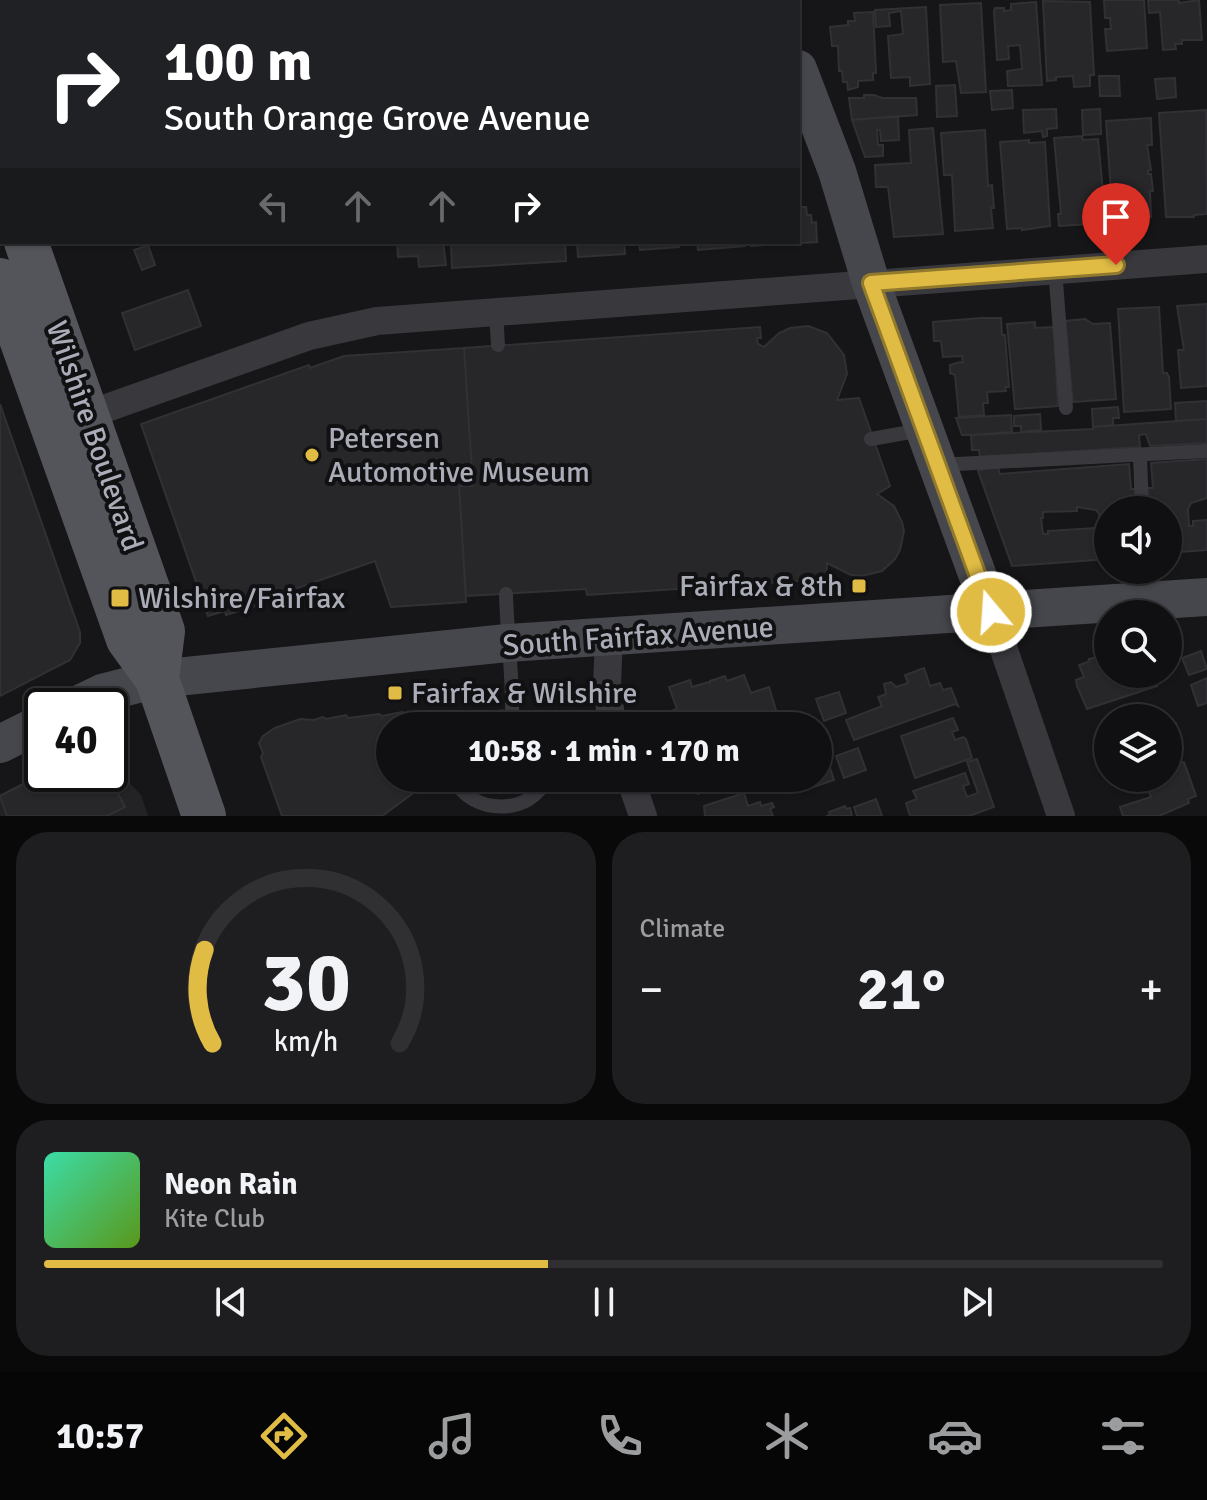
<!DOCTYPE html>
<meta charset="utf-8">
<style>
:root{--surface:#101012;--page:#1e1e20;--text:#f1f3f6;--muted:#9c9d9f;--line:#303032;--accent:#e1bc45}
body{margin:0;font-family:Signika,sans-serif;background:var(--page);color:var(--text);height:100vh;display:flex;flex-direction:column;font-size:30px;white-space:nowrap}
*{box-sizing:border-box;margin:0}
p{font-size:26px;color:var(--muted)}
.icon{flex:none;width:44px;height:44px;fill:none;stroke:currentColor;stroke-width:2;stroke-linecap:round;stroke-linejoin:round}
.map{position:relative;height:816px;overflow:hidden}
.panel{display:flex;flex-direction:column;gap:16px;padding:16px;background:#09090a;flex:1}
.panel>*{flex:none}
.guide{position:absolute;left:0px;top:0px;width:800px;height:244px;box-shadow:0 2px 6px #0004,0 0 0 2px var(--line);background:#202124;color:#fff;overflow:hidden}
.fabs{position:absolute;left:1094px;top:496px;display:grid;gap:16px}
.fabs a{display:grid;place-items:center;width:88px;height:88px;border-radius:50%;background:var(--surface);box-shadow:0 2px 6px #0004,0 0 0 2px var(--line);font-size:40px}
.speed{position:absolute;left:24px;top:688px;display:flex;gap:16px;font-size:40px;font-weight:700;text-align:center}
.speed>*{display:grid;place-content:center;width:104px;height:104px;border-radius:50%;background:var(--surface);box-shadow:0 2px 6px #0004,0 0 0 2px var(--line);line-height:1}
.speed .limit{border:4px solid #111;border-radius:12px;background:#fff;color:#111}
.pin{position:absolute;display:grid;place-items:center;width:68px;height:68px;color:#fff;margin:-82px -34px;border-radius:50% 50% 50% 0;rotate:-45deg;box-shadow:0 0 8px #0007}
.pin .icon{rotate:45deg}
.me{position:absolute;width:88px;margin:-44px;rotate:342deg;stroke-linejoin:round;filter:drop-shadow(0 0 6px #0008)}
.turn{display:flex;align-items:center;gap:28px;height:168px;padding:0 32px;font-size:36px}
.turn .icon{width:104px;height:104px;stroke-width:2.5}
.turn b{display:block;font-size:56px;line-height:68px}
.lanes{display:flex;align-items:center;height:76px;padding:0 32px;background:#0003;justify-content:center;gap:40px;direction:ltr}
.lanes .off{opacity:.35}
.big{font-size:60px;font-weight:700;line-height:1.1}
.panel .tile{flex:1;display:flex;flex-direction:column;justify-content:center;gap:12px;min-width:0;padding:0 28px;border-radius:32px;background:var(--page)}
.panel .dial{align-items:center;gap:0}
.dial svg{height:208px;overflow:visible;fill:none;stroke:var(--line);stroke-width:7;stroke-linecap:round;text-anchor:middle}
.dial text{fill:var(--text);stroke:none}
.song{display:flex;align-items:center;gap:24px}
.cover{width:96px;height:96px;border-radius:12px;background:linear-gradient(135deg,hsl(160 70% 55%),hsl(90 70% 35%))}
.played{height:8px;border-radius:4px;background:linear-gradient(90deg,var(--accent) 45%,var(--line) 45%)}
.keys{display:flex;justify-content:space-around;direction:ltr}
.heat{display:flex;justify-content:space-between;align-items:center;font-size:44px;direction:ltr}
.panel .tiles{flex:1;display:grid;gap:16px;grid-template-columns:1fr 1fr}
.tile:last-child{grid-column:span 2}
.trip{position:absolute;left:376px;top:712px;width:456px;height:80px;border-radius:40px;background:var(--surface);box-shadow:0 2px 6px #0004,0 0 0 2px var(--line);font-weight:700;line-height:80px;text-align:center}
.menu{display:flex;height:128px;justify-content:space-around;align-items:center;background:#060607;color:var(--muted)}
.menu .icon{width:56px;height:56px}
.menu .on{color:var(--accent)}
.menu b{font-size:36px;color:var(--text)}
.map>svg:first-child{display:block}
.built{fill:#232225}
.building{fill:#272629;stroke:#313034;stroke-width:2;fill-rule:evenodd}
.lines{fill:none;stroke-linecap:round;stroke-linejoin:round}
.lane{stroke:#38383d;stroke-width:14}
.street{stroke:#38383d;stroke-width:28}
.secondary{stroke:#46474c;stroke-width:38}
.primary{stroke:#54555b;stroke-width:44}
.route-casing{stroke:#927a2d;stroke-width:20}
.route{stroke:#e1bc45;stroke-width:14}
.poi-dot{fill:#e1bc45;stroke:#111113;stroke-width:3}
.labels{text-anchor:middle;stroke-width:8;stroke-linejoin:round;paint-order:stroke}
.street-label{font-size:30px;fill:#aaacb7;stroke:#111113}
.poi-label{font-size:30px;fill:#aaacb7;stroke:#111113;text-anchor:start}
</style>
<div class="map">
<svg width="1207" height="816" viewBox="0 0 1207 816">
<rect width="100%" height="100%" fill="#161618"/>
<path class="built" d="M110,762l31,33 7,21h-148v-21l42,-22 68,1z"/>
<path class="building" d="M1104,0h40l3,48 -40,3 -2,-22h6l-1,-11h-5z
M1148,0h31v3l20,-3 3,40h-20v4h-7l1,5 -13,1 -3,-38 -11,1z
M1043,1l47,1 4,73h-4v11l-16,1 -1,-11 -17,1v3l-9,1z
M1036,2l6,83 -34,1 -1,-15 15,-2 -2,-24 -12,1 1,13 -12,1 -3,-49 1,-3h9v3l7,-1v-6z
M981,3l5,89 -25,1 -5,-32 -13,1 -3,-57z
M926,7l4,77 -20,2v-9l-19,1 -3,-42 15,-2 -2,-23 -12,2 1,13 -14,1 -1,-17z
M873,12l3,61h-3v7l-15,1v6l-10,3 -1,-8h-4l-1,-11h-3l-1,-25h-6l-2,-19 18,-2v-4h7l-1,-8z
M1099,76h20l1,20h-20z
M1175,78l1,19 -19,2 -2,-20z
M955,85l2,31 -20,1 -1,-31z
M1012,90l1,18 -21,2 -2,-19z
M864,95h10l8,3h34l1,17 -65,5 -3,-22h15z
M1056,109l1,19 -10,1v7l-4,1 -1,-6 -18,2 -1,-23z
M1100,109l1,25 -18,1 -1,-25z
M1206,110l1,104 -13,1v2h-28l-7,-104z
M898,116l1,24 -18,1 -1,-11h-3l1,15h5v11l-18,1 -13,-37z
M1151,118l1,27h-5l4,25 -3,1v3h3l2,17h-3l1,26 -38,3 -7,-99z
M933,128l10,106 -49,3 -6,-50h-12l-1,-22 36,-2 -2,-33z
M985,130l3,56 4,-1 2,23h-3l2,20 -38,3 -3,-56h-8l-3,-42z
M1082,136l1,4 15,-1 8,84 -47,3 -1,-12h3l-7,-76z
M1029,140v3l16,-1 5,84 -28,4v-2l-15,1 -7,-87z
M798,207h8l1,8h4l1,8 4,-1 1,20 -66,4v-4h47z
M397,242h46l3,23 -27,2 -1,-11 -20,1z
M451,242h114l1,19 -114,7z
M577,242h47l1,12 -47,3z
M639,242h40v5l-39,3z
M697,242h48v4l-47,4z
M148,245l7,20 -13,5 -8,-20z
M188,290l13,36 -66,24 -13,-37z
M1207,304v82l-26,2 -3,-38h6l-7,-44z
M1159,307l4,66h4l2,4 2,32 -47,3 -6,-103z
M981,318h20l1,17h3l4,52h-4l1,4 -19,1 1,11h-5l1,12 -25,2 -4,-42 -5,-2v-8l10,-3 3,1 -1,-7 -19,1 -2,-16h-7l-1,-19z
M1085,319l8,5 17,-1 6,76 -43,3 -8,-81z
M1035,322v6l19,-1 4,79 -43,3 -8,-85z
M808,326l19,7 17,22 3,19 -10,26 22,-2 31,88 -13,8 17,12 8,16 2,9 -4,19 -5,9 -13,12 -20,5 -11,-1 -24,-12 -1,16 -239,16 -1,-6 -120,7 -7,-110h14l-9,-138 296,-21 1,11h-4l1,6 6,3 15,-14 11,-5z
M464,348l9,138h-14l7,116 -75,5 -16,-46 -121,42 1,3 -29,9 -1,-4 -17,5 -67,-192 168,-59 1,3 34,-12z
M1207,401v18l-31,2 -1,-18z
M0,404l80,228v11l-10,17 -70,36z
M1118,407l1,11h-6v7l-20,2 -1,-18z
M1040,414l1,16 -20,2v-6h-7v-10z
M1011,415l1,17 -41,3h-9l-6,-17z
M1207,419v24l-57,3 -4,-12 -7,1 1,12 -160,10 -1,-7h-7l-1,-15 122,-6v-2z
M1207,459v39l-16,5 -3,6 1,17h4v-5l14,-1v30l-39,3v-43h-20l-1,-22h6l-2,-25z
M1129,464l2,25h7l1,21h-31v49l-96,7 -34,-95 19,-6 3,9zM1077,507l19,3 3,4 1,17 -5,1v-4l-47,3v3h-5l-2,-16h2v-6l34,-1z
M1201,651l6,18 -18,6 -7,-17z
M1101,656l3,6 4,-2v14h45l4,12 -70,23 -10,-23 -1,-6 8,-3 -5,-12 9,-3 1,-3z
M924,668l6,18 10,-3 3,7 8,-2 7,18 -3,-2 -101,36 -8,-20 36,-14 -4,-9 8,-3 -2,-10 7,-2 5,5 12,-4 -3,-8z
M744,675l7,18 18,-6 7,23 -47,16h-53l-5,-15 6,-2 -8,-22 21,-7 2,7 17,-5 1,2v-3l15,-5 2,5z
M1207,678v25l-9,3 -7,-21z
M839,692l7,21 -22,8 -8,-22z
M402,712l7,3v9l3,2h-22v52h39l-2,8 -8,3 -37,27h-100l-21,-59 2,-4 -4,-10 4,-7 12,-8 25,-9 14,1 9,-3 3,2 20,-4 2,3 31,-4 3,2z
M781,712l5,14h-25l-2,-6z
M953,718l5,12 -6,2 3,8 8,-3 3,2 6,19 -57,20 -14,-42z
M1171,722l5,1 2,8 -4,1 3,9 -9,4v-21z
M858,748l8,22 -22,8 -8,-22z
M827,759l7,21 -20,7 -3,-9h7v-16z
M977,759l17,48 -25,9h-59l-4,-13 11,-4 -4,-8 52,-18 4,11 -6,2 4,11 11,-4 -11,-31z
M1184,762l12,34 -8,3 1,4 -30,13h-36l-3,-9 31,-10 -7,-19h24v-11z
M42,774h66l17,33 -18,9h-100l-7,-20z
M692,778h50l-44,16z
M744,793l4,13 12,-4 1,4 11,-3 2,4 -4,2 3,7h-68l-1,-10z
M876,799l6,17h-25l-3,-9z
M845,806l1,3 4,-1 2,8h-26l4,-1 -1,-3z"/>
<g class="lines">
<path class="lane" d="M1055,269l11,139
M496,312l2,33
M871,439l51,-9
M1140,455l2,55
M938,465l269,-14
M506,594c1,41 7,82 6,123
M1143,601l1,-31
M470,726c21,-12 39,-13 60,0
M454,778c16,38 79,38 92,0
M482,782l5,-4"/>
<path class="street" d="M151,2l24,-2
M0,15h2
M73,420l236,-84 68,-15 830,-62
M991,612l70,204
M609,638l-2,47 5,41
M630,778l13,38"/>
<path class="secondary" d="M766,0l1,2
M798,69l39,102 34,112 120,329
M75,706l27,-13 55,-14 350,-36 700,-46
M0,744l42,-21"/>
<path class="primary" d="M0,169l2,6
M26,242l137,389 -6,48
M0,280l128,359 29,40 47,137"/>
</g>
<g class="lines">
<g class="route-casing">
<path id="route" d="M991,612l-120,-329 245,-18"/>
</g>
<use href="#route" class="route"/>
</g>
<g class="poi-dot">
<circle cx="312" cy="455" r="8"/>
<rect x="851" y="578" width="16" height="16" rx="4"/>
<rect x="110" y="588" width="20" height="20" rx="4"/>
<rect x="387" y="685" width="16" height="16" rx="4"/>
</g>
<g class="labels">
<g class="street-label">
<text transform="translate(95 436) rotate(71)" y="10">Wilshire Boulevard</text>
<text transform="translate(638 636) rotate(-4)" y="10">South Fairfax Avenue</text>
</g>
<g class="poi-label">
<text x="328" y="448">Petersen<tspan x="328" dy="34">Automotive Museum</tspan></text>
<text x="843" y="596" text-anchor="end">Fairfax &amp; 8th</text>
<text x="138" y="608">Wilshire/Fairfax</text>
<text x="411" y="703">Fairfax &amp; Wilshire</text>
</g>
</g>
</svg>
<div class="fabs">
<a><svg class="icon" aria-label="sound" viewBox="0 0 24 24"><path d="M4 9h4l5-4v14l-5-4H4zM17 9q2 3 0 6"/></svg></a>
<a><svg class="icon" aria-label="search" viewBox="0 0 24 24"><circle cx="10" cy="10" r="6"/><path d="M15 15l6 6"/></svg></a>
<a><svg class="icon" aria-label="layers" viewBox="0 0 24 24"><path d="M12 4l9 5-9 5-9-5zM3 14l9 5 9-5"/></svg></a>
</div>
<div class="speed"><div class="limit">40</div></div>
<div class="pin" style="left:1116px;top:265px;background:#d93025"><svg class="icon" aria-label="arrive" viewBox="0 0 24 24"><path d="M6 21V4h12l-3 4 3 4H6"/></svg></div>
<svg class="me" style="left:991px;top:612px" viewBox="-20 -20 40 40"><circle r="17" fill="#e1bc45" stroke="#fff" stroke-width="3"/><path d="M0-11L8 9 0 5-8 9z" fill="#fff"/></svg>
<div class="trip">10:58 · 1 min · 170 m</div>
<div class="guide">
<div class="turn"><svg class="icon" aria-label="right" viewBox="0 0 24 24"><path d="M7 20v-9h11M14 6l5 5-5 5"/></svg><div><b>100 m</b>South Orange Grove Avenue</div></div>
<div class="lanes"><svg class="icon off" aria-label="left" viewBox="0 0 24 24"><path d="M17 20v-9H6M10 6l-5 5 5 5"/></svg><svg class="icon off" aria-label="ahead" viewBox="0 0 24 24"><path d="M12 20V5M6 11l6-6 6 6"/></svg><svg class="icon off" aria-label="ahead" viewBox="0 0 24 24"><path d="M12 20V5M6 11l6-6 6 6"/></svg><svg class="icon" aria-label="right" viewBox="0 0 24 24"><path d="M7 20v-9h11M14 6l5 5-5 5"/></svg></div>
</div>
</div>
<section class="panel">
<div class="tiles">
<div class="tile dial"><svg viewBox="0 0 100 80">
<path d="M14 69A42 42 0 1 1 86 69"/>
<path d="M14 69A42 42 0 0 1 11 33" stroke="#e1bc45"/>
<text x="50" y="56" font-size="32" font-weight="700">30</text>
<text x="50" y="72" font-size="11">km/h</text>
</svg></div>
<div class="tile"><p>Climate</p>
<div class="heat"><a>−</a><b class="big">21°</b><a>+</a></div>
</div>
<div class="tile">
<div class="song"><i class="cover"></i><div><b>Neon Rain</b><p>Kite Club</p></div></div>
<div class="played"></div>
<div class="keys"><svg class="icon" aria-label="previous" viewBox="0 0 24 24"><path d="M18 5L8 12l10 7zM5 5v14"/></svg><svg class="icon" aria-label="pause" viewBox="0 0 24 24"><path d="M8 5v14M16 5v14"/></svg><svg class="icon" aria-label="next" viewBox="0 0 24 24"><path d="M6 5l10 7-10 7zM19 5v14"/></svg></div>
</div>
</div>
</section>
<nav class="menu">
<b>10:57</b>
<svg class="icon on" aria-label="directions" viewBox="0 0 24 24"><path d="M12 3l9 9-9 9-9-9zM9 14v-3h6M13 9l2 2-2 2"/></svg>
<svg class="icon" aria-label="music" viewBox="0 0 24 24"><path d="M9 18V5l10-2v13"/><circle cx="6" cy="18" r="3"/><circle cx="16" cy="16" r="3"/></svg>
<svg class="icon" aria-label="phone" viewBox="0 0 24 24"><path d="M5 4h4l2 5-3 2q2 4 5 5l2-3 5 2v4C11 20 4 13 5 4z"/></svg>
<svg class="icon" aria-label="climate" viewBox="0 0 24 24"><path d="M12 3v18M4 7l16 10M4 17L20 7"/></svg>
<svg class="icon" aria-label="car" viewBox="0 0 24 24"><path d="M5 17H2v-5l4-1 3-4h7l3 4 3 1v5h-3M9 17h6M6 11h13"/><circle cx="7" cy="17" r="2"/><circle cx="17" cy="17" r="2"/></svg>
<svg class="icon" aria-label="filters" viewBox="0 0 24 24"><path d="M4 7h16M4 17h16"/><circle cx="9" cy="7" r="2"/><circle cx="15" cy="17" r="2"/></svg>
</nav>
